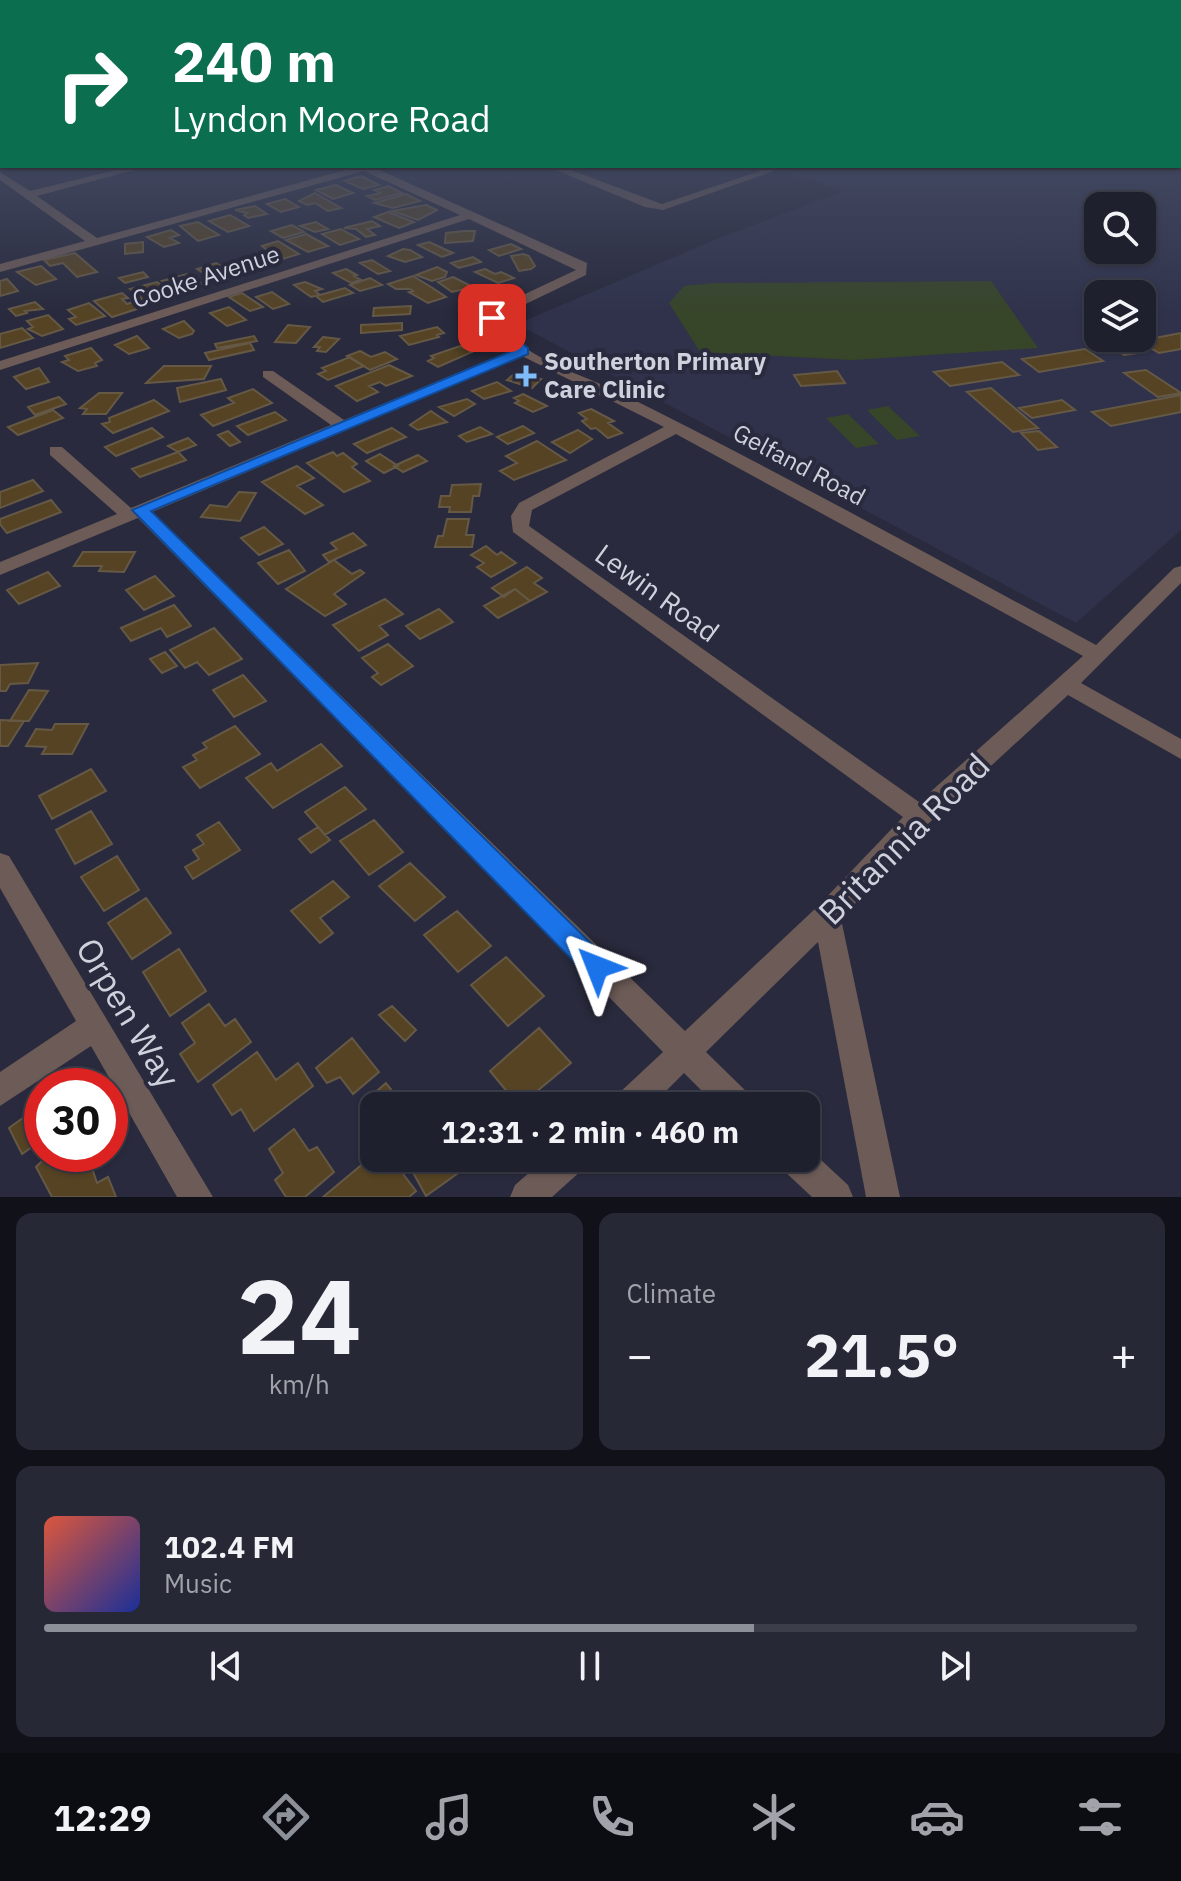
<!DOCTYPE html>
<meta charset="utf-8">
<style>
:root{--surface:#1f202e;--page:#272836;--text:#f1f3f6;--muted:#a1a3aa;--line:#3c3e4a;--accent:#8c9099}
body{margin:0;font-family:"IBM Plex Sans",sans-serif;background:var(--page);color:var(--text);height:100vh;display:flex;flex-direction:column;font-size:30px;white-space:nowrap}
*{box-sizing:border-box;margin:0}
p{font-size:26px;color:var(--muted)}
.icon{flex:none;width:44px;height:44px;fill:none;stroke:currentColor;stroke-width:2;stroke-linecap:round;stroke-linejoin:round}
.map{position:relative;height:1197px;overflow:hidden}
.panel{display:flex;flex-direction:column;gap:16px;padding:16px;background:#111219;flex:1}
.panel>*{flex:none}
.banner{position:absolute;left:0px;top:0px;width:1182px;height:168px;box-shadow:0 2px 6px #0004,0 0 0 2px var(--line);background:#0b6e4f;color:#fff;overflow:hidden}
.controls{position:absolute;left:1084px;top:192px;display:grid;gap:16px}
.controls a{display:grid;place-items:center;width:72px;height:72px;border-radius:16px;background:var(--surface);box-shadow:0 2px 6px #0004,0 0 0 2px var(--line);font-size:40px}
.speed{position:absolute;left:24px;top:1068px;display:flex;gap:16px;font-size:40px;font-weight:700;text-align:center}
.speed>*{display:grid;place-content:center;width:104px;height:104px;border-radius:50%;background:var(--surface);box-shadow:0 2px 6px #0004,0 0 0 2px var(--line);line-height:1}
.speed .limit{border:12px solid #d22;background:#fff;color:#111}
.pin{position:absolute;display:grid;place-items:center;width:68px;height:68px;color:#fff;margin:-34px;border-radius:16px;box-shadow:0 4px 12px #0006}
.me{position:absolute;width:88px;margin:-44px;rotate:315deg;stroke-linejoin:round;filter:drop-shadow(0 0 6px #0008)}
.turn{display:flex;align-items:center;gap:28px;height:168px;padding:0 40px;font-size:36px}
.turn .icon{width:104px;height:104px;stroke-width:2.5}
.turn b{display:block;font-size:56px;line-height:68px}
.big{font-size:60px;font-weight:700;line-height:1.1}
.panel .widget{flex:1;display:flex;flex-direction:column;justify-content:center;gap:12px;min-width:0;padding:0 28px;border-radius:16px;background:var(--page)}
.panel .dial{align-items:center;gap:0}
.dial b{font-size:104px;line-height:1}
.song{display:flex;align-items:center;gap:24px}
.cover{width:96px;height:96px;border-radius:12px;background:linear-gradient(135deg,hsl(10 70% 55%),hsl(230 70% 35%))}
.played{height:8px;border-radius:4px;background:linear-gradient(90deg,var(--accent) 65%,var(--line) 65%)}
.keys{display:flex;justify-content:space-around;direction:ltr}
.heat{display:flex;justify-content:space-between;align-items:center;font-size:44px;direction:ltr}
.panel .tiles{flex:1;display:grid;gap:16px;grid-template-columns:1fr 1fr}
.widget:last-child{grid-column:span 2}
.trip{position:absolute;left:360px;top:1092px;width:460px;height:80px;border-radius:16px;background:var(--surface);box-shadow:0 2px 6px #0004,0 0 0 2px var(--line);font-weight:700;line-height:80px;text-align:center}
.menu{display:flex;height:128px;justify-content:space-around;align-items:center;background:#0c0d12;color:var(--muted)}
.menu .icon{width:56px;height:56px}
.menu .current{color:var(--accent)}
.menu b{font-size:36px;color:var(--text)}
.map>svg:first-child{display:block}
.built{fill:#30324b;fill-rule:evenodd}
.green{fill:#374529}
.building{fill:#554324;stroke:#655946;stroke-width:2}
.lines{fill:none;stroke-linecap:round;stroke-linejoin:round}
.street{fill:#6c5b57;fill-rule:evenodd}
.route{fill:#1a73e8;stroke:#114b97;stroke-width:2}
.poi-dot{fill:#7fbdfa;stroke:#292a3d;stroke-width:3}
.labels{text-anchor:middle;stroke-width:8;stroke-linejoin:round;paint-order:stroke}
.far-street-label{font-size:24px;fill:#cfd1dd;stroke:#292a3d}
.far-poi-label{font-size:24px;font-weight:bold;fill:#cfd1dd;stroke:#292a3d;text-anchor:start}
.street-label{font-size:28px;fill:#cfd1dd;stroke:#292a3d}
.near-street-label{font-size:34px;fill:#cfd1dd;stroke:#292a3d}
</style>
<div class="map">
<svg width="1181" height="1197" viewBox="0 0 1181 1197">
<rect width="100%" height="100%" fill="#292a3d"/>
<path class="built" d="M1181,146v384l-105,93 -559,-299 200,-85 127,-48 -77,-25h413zM1098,206h44v44h-44zM1098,294h44v44h-44z"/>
<path class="green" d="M991,281l47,67 -185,12 -153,-8 -31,-49 15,-17 29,-3z
M888,406l32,30 -23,4 -30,-30z
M848,414l31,30 -23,4 -30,-30z"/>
<path class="building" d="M361,176l18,9 -16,4 -18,-8z
M336,185l17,8 -20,6 -17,-9z
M388,186l14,7 -27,7 -8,-4 13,-3 -6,-3z
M315,193l26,15 -13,3 -13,-8 -8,2 -8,-4z
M406,194l14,7 -27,7 -19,-5z
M285,199l14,8 -18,5 -14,-8z
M426,205l11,5 -19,10 -26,-9z
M255,206l12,8 -19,4 -4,-3 3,-2 -12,-3z
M388,212l26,10 -15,6 -25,-11z
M230,215l19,11 -21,6 -19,-11z
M372,221l8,5 -13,3 8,6 -9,2 -10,-8 -12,-1z
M198,222l21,13 -21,6 -18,-15z
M316,222l12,7 -13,3 -15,-6z
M292,225l12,7 -21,6 -12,-7z
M341,229l18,10 -19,6 -18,-11z
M171,230l8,5 -9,3 9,5 -15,4 -17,-10z
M464,231h11l-2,10 -28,2 1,-10z
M306,234l22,12 -20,6 -22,-12z
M278,241l21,13 -20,6 -17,-14z
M143,242v10l-18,2v-10z
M429,242l24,11 -11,4 -24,-12z
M511,244l10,5 -22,7 -10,-6z
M403,249l7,1 12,7 -17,5 -17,-6z
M75,253l22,19 -20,5 -14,-14 -13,3 -6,-6z
M523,254l6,2 6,10 -4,3 -12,2 -8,-15z
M258,256l16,9 -17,6 -16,-9z
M473,257l8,5 -22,6 -8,-5z
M372,260l18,11 -12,3 -18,-11z
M216,263l20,12 -20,6 -19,-12z
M41,266l15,13 -20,6 -19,-13z
M437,267l10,5 -2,5 -13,4 -16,-6z
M346,269l11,6 -3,1 7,4 -10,3 -18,-10z
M485,269l10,5 6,-2 13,6 -16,5 -23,-11z
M143,272l5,5 -23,6 -6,-5z
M187,274l16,10 -15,2 4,3 -12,4 -18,-12z
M413,276l18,11 15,10 -18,6 -19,-11 4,-1 -3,-2h-14l-8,-5z
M453,277l20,10 -21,5 -14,-10z
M370,278l12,7 -22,6 -10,-6z
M7,279l11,12 -18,5v-15z
M157,282l16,12 -28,8 -15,-13z
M305,282l17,7 -7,2 5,4 -9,2 -17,-12z
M345,288l8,5 -30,9 -7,-6z
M272,292l17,12 -16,5 -17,-12z
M122,293l6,5 -6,1 5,5 6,-2 7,6 -28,9 -18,-16z
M242,293l21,14 -13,4 -21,-14z
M35,302l8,7 -18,2 2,2 -11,3 -7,-7z
M89,303l16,13 -29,9 -7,-6 7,-2 -8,-7z
M411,306l-1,8 -37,2 1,-8z
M229,307l17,13 -19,6 -17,-13z
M48,315l15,14 -21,7 -14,-7 5,-2 -6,-6z
M184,321l10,10 -2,3 -13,4 -16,-9z
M402,323v7l-41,3v-8z
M288,325l22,2 -14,16 -21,-1z
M437,327l7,6 -7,2 2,2 -30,8 -9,-9z
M22,328l11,10 -33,10v-14z
M1181,333v16l-22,4 -20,-12z
M137,336l12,12 -20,6 -14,-9z
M254,336l3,5 -40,7 -2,-4z
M323,337l16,2 -13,13 -9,-1 3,-4h-6z
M1114,338l25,15 -15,2 -24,-15z
M250,343l4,7 -45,10 -4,-7z
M460,346l12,6 -34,15 -10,-6 6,-3 -3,-2z
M91,348l11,12 -7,3 2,3 -19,5 -16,-9 7,-2 -4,-4z
M1085,349l18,12 -64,11 -17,-13z
M360,351l11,6 14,-5 12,7 -27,11 -23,-14z
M350,357l14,9 -36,14 -10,-6 8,-3 -4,-3z
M1002,362l17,13 -69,11 -16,-14z
M389,365l23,11 -26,10 -6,-4 -11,4 9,6 -21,9 -21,-15z
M164,366h47l-7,13 -58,4z
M39,368l10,14 -23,7 -12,-12z
M1146,370l35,23 -23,4 -34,-24z
M837,371l8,12 -44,3 -7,-11z
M513,375l13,1 15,3 -9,9 -25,-8z
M221,379l5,11 -46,12 -3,-14z
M497,382l14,9 -27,8 -12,-8z
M991,388l47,40 -25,4 -46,-40z
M253,389l19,14 -59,23 -12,-11 33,-12 -6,-5z
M99,393h23l-16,21h-23l4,-5 -7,-1z
M523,394l24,12 -14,6 -18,-9 4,-2 -5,-3z
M1181,395v17l-70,14 -19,-14z
M59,397l7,7 -31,11 -7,-8z
M467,399l8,5 -21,12 -15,-9z
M154,400l15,11 -56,22 -11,-9 8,-2 -1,-4z
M1062,400l13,10 -43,8 -13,-10z
M591,409l23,12 -6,2 14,10 -14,5 -12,-10 -5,1 -9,-8 5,-2 -8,-6z
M53,410l10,8 -45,17 -10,-8z
M431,411l16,11 -29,8 -8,-5z
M275,412l11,8 -38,15 -11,-9z
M523,426l11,7 -26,11 -11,-7z
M480,427l12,7 -25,8 -8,-6z
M152,428l11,9 -47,19 -11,-9z
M392,428l14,9 -39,16 -13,-9z
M578,430l14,9 -22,14 -18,-11z
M228,431l12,11 -10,4 -12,-11z
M1039,431l18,16 -19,3 -17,-17z
M188,438l8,7 -18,7 -10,-6z
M537,441l29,19 -52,20 -14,-9 17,-8 -11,-7z
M178,452l8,8 -46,17 -8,-8z
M333,452l4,4 6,-3 14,11 -5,3 18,14 -26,11 -37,-29z
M380,454l18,12 -14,7 -18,-12z
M418,455l9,6 -24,11 -9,-6z
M297,466l17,12 -17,8 26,19 -18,9 -43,-32z
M33,480l10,11 -43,17v-16z
M481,484l-2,12h-6l-2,16h-22l1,-5h-11l2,-11h9l2,-11z
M239,492l17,1 -16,28 -39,-4 9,-12 17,2z
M51,500l10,12 -54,21 -7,-9v-5z
M447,519h22l-3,16h8l-2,12h-37l3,-11h5z
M264,527l19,17 -24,11 -18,-17z
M353,533l13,12 -37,17 -6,-7 14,-6 -6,-6z
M486,546l11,9 4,-3 15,11 -25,14 -14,-10 7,-4 -13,-8z
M289,550l16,21 -27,13 -20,-21z
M83,552h52l-11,20 -25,-1 3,-5h-28z
M334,560l18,14 8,-4 4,3 -30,21 12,10 -21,12 -39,-27z
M527,567l15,11 -8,5 13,9 -17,9 -15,-12 -11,8 -12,-9z
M48,572l12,14 -41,18 -12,-14z
M155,576l19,20 -30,14 -18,-20z
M515,589l15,12 -32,17 -14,-12z
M385,599l18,15 -24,12 9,9 -29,16 -26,-26z
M174,605l17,21 -24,11 -6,-9 -30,13 -10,-13z
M439,609l14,13 -33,17 -14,-13z
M214,628l28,31 -33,16 -12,-13 -12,6 -15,-18z
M388,644l25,22 -32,19 -9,-8 6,-4 -16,-15z
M165,652l12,14 -15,7 -12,-14z
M38,663l-10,20 -18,1 -4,7h-6v-26z
M243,675l23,26 -32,16 -21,-27z
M29,690l19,1 -19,30h-19z
M0,720l24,1 -16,25h-8z
M55,724h33l-16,30h-30l4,-7 -20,-1 10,-17 16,1z
M235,726l25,28 -60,34 -17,-21 14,-7 -4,-5 14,-7 -4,-5z
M321,744l21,22 -69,42 -27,-30 25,-15 6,8z
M91,769l15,22 -54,28 -13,-23z
M345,787l21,22 -41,26 -20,-23z
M91,811l21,33 -37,20 -19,-34z
M374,820l29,32 -34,23 -29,-34z
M219,822l21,28 -47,29 -8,-12 14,-8 -6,-9 11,-6 -7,-9z
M318,827l12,13 -19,13 -12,-14z
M117,856l22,34 -35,21 -23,-34z
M410,863l35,34 -30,24 -36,-35z
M333,881l16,16 -29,21 13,15 -13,10 -29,-32z
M146,898l25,35 -39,26 -24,-36z
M457,911l34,35 -33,26 -34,-37z
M179,949l27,42 -36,25 -27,-44z
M506,957l38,39 -36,30 -37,-41z
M209,1004l16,22 10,-7 16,23 -53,40 -18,-28 15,-11 -13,-20z
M392,1006l24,24 -11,11 -26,-26z
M539,1028l32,35 -52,43 -29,-35z
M352,1038l27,34 -26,22 -13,-17 -13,6 -11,-15z
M257,1052l19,28 22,-17 15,23 -59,45 -13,-22 -9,6 -19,-30z
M386,1083l18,23h-27l-7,-9z
M42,1104v50h52l4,7 -6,7 5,15 11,-6 8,20h-64l-16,-30 7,-7 -8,-15 -13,9 -13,-26z
M294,1129l15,22 8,-4 17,25 -29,25h-19l-11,-17 8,-7 -14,-24z
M391,1158l25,33 -7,6h-86l42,-35 11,9z
M405,1158h50l10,10 -39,28z"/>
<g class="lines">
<path class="street" d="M132,166h17l-112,30 60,42 263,-72h17l-2,2 212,95 -1,12 -81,39 -6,5c20,39 81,54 117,72 162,80 320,168 480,254l78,-77 7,-2v17l-100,100 100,56v20l-113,-64 -139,128 -88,96 59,278h-34l-48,-255 -112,110 44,43 5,11h-38l-33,-33 -33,33h-39l5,-11 46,-43 -525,-534 -138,57v-13l117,-48 -67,-59v-8h12l69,61 200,-83 -68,-48v-6h10l71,49 169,-70 -21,-18 -7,-14 10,-10 81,-38 -107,-51 -469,151v-9l460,-146 -96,-44 -364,101v-8l85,-23 -85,-61v-8l30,19zM522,356l142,71 -145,76 -8,13 2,16 390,285 -86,90 -132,124 -533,-519zM676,434l407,222 -164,146 -390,-276 3,-16z
M546,166h14l102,38 98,-33 -6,-5h13l7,5 -111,39 -18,-3z
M0,853l9,3 204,341h-36l-86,-151 -91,60v-34l76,-51 -76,-133z
M806,1146l42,39 5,12h-41l-29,-27 -4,-12h27z
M546,1158h40l-4,12 -30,27h-42l5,-12z"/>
</g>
<linearGradient id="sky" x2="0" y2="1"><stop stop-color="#171722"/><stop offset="0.46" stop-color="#434a62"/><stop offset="1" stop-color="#434a62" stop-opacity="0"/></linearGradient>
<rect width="1181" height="314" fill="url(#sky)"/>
<path class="route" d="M488,316h8l4,9 28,23v6l-377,157 456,448 3,8 -3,9 -10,3 -9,-3 -456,-466 382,-160 -25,-21z"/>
<path class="poi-dot" d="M522 364h8v8h8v8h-8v8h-8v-8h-8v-8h8z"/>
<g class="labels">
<g class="far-street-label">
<text transform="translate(206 277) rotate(-18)" y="8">Cooke Avenue</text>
<text transform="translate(799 465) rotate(28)" y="8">Gelfand Road</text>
</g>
<g class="far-poi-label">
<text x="544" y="370">Southerton Primary<tspan x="544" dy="28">Care Clinic</tspan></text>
</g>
<g class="street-label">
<text transform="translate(657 593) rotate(36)" y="10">Lewin Road</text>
</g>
<g class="near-street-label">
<text transform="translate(904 839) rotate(-45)" y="12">Britannia Road</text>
<text transform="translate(128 1013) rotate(59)" y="12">Orpen Way</text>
</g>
</g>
</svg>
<div class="controls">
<a><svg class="icon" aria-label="search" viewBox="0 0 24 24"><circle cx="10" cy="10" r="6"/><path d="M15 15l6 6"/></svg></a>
<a><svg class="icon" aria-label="layers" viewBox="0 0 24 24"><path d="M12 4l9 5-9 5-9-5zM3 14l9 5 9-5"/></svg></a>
</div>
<div class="speed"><div class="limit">30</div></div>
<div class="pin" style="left:492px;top:318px;background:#d93025"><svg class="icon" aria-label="arrive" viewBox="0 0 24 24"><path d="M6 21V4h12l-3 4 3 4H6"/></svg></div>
<svg class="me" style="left:597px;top:967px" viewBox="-20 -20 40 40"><path d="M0-17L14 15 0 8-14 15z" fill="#1a73e8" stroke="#fff" stroke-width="4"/></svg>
<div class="trip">12:31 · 2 min · 460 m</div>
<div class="banner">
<div class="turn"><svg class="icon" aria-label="right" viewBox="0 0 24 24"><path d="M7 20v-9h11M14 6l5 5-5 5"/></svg><div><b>240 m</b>Lyndon Moore Road</div></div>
</div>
</div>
<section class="panel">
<div class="tiles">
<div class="widget dial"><b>24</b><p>km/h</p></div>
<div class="widget"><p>Climate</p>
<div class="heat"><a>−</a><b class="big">21.5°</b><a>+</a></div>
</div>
<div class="widget">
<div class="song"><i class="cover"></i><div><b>102.4 FM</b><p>Music</p></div></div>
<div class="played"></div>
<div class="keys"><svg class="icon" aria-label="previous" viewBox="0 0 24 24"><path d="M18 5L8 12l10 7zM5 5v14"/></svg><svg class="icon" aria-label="pause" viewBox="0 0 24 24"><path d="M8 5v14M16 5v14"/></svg><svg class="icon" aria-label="next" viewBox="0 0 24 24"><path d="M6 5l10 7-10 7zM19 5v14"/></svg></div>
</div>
</div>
</section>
<nav class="menu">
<b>12:29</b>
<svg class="icon current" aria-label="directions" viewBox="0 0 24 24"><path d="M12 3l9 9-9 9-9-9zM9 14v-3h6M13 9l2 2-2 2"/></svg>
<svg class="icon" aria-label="music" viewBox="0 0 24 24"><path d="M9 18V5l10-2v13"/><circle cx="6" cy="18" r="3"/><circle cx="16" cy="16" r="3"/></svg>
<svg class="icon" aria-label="phone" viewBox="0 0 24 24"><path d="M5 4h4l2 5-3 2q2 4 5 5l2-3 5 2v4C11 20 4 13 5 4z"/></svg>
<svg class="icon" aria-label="climate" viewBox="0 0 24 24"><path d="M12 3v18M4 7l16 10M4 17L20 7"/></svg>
<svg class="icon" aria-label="car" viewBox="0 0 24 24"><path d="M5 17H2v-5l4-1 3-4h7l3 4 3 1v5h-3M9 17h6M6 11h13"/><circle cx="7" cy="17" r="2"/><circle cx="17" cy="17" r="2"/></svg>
<svg class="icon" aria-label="filters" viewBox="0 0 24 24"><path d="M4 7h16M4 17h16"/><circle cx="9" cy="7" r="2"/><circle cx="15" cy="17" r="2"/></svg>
</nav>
